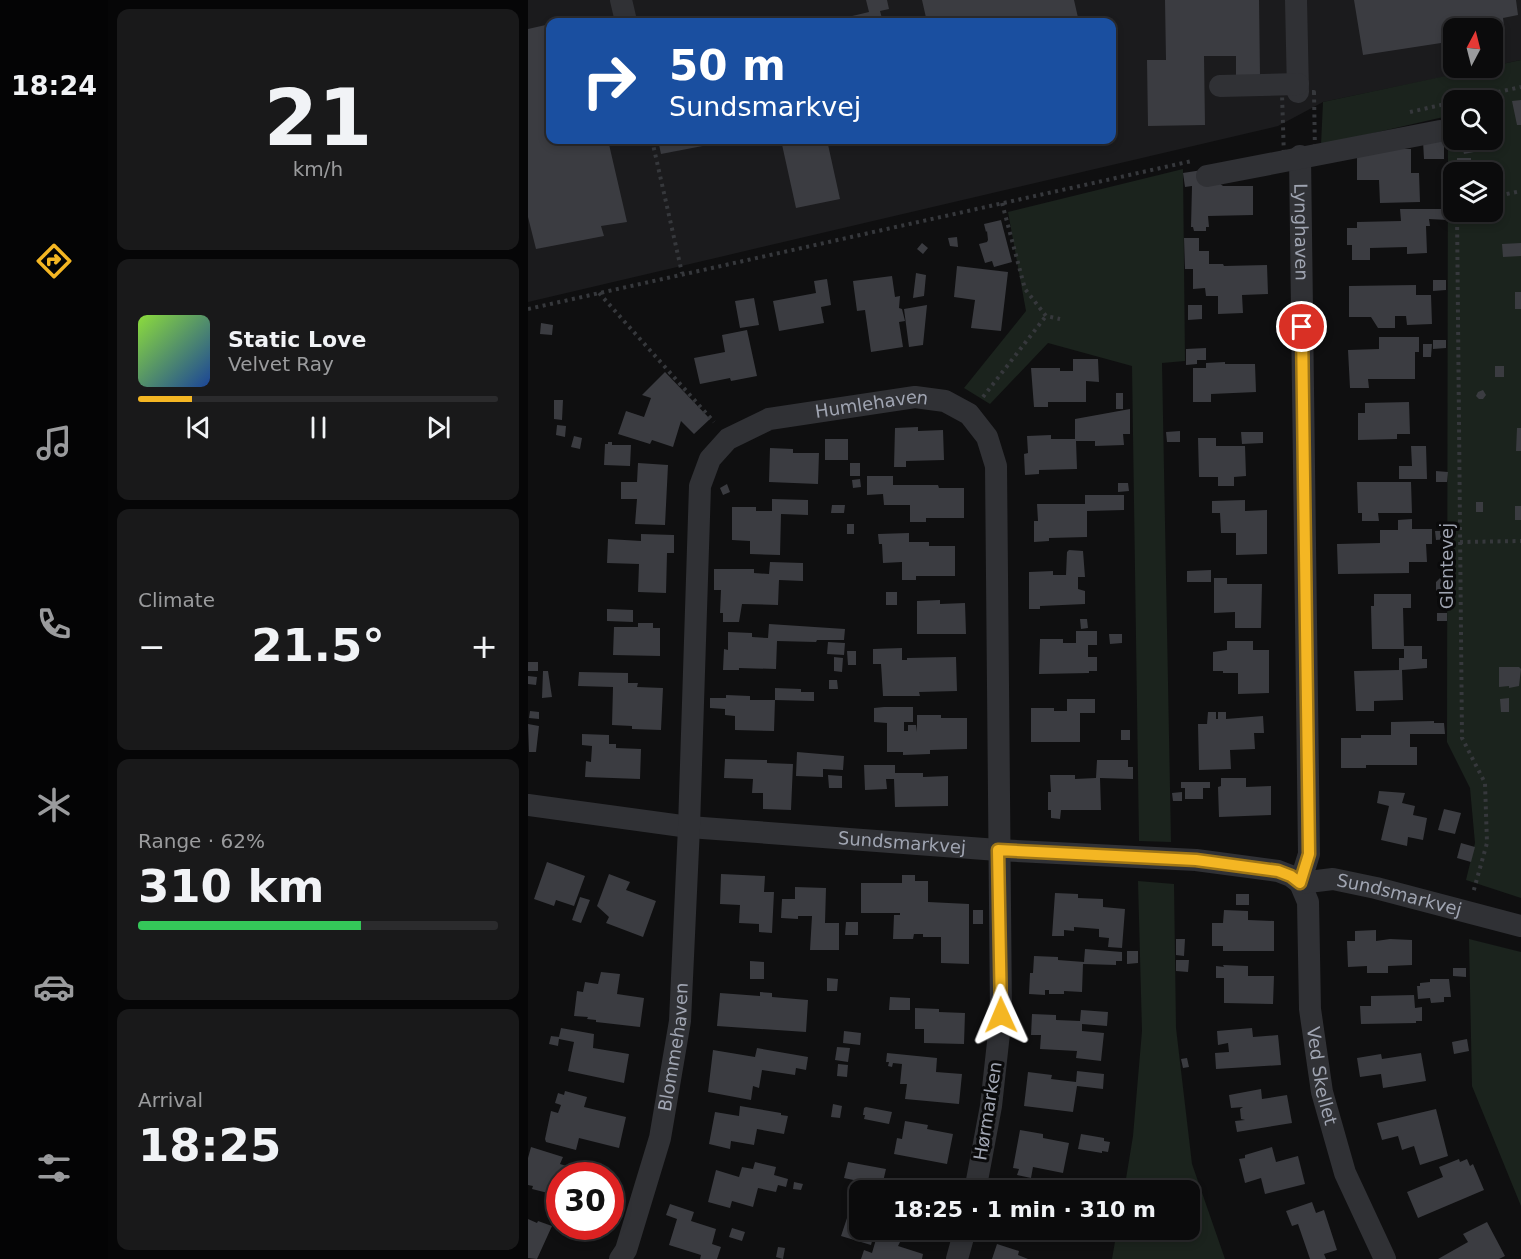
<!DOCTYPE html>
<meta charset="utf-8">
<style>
:root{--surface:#0b0b0c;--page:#19191a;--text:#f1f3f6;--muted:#9a9b9d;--line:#2b2b2d;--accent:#f4b623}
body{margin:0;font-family:"DejaVu Sans",sans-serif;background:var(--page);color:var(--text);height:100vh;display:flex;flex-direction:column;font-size:22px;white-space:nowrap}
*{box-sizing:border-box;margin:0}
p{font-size:20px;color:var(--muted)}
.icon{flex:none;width:33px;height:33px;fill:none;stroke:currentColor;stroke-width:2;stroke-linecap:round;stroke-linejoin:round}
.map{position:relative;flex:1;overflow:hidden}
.details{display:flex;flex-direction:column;gap:9px;padding:9px;background:#060607;width:420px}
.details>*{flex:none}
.top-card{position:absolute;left:18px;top:18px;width:570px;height:126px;border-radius:12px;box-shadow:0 3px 9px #0003,0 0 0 2px var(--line);background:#1a4fa0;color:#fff;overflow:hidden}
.needle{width:39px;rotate:7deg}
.fabs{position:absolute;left:915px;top:18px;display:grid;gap:12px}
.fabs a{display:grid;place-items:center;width:60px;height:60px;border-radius:12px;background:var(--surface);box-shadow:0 3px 9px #0003,0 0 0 2px var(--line);font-size:30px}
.speed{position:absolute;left:18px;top:1162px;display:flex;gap:12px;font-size:30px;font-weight:700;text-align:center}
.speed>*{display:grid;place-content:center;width:78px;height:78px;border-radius:50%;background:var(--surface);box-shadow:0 3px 9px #0003,0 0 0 2px var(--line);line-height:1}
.speed .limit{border:9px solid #d22;background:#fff;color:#111}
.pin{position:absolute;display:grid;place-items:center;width:51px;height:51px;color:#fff;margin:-26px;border:3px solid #fff;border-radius:50%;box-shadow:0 2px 6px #0007}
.me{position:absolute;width:66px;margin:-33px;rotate:359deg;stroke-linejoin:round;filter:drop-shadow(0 0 4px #0008)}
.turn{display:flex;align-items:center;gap:21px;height:126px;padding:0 24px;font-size:27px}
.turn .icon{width:78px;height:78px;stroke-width:2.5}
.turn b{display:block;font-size:42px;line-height:51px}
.big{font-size:45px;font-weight:600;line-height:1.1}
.details .card{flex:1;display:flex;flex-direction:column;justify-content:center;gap:9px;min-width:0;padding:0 21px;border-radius:12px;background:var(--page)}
.details .dial{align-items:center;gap:0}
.dial b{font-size:78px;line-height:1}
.song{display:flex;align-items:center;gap:18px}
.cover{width:72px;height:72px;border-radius:9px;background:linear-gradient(135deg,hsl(90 70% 55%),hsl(220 70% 35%))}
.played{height:6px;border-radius:3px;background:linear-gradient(90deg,var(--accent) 15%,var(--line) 15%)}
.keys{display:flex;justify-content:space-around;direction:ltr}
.heat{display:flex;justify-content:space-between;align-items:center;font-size:33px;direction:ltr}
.charge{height:9px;border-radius:4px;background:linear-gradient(90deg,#34c759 62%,var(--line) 0)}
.trip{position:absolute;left:321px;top:1180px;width:351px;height:60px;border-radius:12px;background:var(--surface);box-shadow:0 3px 9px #0003,0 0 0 2px var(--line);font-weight:600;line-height:60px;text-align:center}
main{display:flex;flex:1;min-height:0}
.tabs{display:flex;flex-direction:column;width:108px;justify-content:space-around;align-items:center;background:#040405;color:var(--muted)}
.tabs .icon{width:42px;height:42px}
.tabs .current{color:var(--accent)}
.tabs b{font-size:27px;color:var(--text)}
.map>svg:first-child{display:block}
.built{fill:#1b1b1d;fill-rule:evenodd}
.green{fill:#1b231d;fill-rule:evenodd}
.building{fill:#3b3c41}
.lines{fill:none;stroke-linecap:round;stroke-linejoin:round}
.path{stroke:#36383c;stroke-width:4;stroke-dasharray:3 4.5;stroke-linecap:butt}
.minor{stroke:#303135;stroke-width:22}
.route-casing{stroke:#9f7617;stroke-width:15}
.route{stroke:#f4b623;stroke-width:10}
.labels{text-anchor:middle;stroke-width:6;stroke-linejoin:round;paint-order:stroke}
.street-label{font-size:18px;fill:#a0a5b2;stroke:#0a0a0b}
</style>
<main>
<nav class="tabs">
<b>18:24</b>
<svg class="icon current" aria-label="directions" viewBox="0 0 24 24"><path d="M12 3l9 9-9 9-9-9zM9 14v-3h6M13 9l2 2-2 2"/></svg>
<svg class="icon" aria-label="music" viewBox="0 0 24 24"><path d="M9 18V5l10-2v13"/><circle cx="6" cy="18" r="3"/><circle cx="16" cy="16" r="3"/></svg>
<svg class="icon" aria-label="phone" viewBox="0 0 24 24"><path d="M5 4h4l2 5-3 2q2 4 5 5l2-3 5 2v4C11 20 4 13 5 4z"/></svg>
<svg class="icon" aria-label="climate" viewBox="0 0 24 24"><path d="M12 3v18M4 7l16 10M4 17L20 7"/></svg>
<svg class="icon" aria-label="car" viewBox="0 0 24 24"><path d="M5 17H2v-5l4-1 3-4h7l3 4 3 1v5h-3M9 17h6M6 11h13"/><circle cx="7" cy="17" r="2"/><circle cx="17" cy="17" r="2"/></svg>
<svg class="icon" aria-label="filters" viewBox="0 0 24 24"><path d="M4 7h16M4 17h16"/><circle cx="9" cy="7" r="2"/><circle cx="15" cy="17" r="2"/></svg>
</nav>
<section class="details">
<div class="card dial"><b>21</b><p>km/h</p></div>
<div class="card">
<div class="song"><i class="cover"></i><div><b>Static Love</b><p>Velvet Ray</p></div></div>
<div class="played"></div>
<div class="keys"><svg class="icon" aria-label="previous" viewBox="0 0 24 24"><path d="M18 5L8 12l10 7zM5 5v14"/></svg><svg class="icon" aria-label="pause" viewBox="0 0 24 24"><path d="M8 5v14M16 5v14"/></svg><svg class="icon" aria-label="next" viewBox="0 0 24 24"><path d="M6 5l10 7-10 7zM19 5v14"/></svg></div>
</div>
<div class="card"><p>Climate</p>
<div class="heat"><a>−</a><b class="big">21.5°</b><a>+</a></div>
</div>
<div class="card"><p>Range · 62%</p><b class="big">310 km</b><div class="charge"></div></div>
<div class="card"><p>Arrival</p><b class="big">18:25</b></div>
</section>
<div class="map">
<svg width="993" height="1259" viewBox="0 0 993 1259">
<rect width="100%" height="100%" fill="#0f0f10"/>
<path class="built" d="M0,0h993v60l-28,6 -1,-38h-38v40h33l-164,34 -45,24 -750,176zM22,22h562v118h-562z"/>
<path class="green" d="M993,60v838l-55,-18 9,-37 -5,-55 -23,-46 1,-626 -127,29 2,-43zM926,100h38v40h-38zM926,172h38v40h-38z
M655,169l2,192 -23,2 9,479 -32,-1 -7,-475 -84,-23 -58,61 -26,-16 62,-77 -18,-99z
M610,881l36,3 2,144 16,136 33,95h-113l5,-29h73v-39h-66l9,-55 9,-105z
M941,939l52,13v254l-49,-120z"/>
<path class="building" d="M338,0h21l2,9 -9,2 3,11h-56l42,-10z
M394,0h152l5,22h-152z
M637,0h94l1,76h-24v-20h-32l1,69 -57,1 -1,-66h19z
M826,0h162l2,15 -15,3 2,15 -13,2v-7h-38v13l-91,14z
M22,24v116h58l19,82 -26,4 3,10 -68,13 -8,-32v-188z
M993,100v25h-4l-5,-24z
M130,140h54l1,4 -52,10z
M253,140h46l13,59 -44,9z
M916,140v19h-20l-1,-18z
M945,145l1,7 -10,2 -2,-8z
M851,149h32v24h8l1,29 -40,1 -1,-23h-22v-26z
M929,158h14v8l-14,1z
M674,170l21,16h30v29l-45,1 1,11h-3v4h-12l-1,-4h-2l1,-41 -7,1 -2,-14z
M872,209h47l1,11 -19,-1 1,7h-4l1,27 -20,1v-7l-37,1v12h-18v-15h-5v-17h10v-6l44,-1z
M473,220l11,42 -18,5 -2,-6 -7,2 -6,-19 8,-2 1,-2 -1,-9 -1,1 -2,-8z
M429,237l1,10 -8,-1 -2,-8z
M656,238h15v13h10v13h14l1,2 43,-1 1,29 -26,1 1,18 -25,1v-18h-12l-1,-8 -12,1v-20h-8z
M394,243l6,5 -5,6 -6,-5z
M993,243v13l-18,1 -1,-13z
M429,266l51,6 -7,59 -30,-3 4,-28 -21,-3z
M388,273l10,2 -2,21 -11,2z
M364,276l3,21 5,-1 -1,12 3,1 3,12 -6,1 4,25 -32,5 -6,-42 -8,1 -4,-30z
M299,279l4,26 -10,2 3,16 -45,8 -6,-30 43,-8 -2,-12z
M905,280h13v10l-13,1z
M888,285v10h15l1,29 -25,1 -1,-9h-11v12h-17l-7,-11h-22v-31z
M987,292h6v17h-6z
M226,298l5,27 -19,3 -5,-27z
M399,305l-4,40 -14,2 -5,-38z
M660,305h14v14l-14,1z
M13,323l12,2 -1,10 -12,-1z
M219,330l10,46 -26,5 -1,-3 -30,6 -6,-26 31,-6 -3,-17z
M851,337h40v15h-4v27h-47l1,9h-19l-2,-38 31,-1z
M905,340h13v8l-13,1z
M895,344h9l-1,13h-8z
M678,348v12h-9v4l-11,1v-16z
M545,359h25l1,23 -13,-1v21h-38v5h-14l-3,-39h29v3h13z
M697,362v2h30l1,28 -45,2v8h-18v-34h13v-5z
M967,366h9v11h-9z
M137,372l45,47 -16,15 -13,-13 -8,26 -21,-7 -2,4 -32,-10 8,-23 18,6 7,-19 -9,-3z
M955,390l3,5 -3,4h-4l-3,-3 2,-4z
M588,393h7v16h-7z
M26,400h9l-1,20 -8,-1z
M881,402l1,32h-13v5l-39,1v-27h7v-10z
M602,409v25h-7l1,11 -29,1v-5h-19l1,28 -38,1v4l-14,1 -1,-21 4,-1 -1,-17 24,-1v4h24v-20z
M29,425l9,1 -1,11 -9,-2z
M390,427v4l25,-1 1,30 -38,1v6h-12l1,-39z
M989,428h4v23h-5z
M652,431v11h-13l-1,-10z
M713,432h22v11l-21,1z
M46,436l8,2 -2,11 -9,-2z
M670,438h18v8h29l1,30 -12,1v9h-16v-9h-19z
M297,439h23v21h-23z
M80,442h4v3h19l-1,21 -26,-1 1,-21h3z
M883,446h15l1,33h-28v-13h13z
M242,448l23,1v4h26l-1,31 -49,-2z
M110,463l30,2 -3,60 -30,-1 2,-25h-16v-17h16z
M322,463h10v13h-10z
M908,471l12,1 -1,10h-11z
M339,476h26v9h45l1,3h25v30h-38v4h-16v-17h-26l-1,-11 -16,1z
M332,479l1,8 -8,1 -1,-8z
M829,482h54l1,31h-34l1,8h-17v-8h-4z
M590,483h10l1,8 -11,1z
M199,484l3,8 -7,3 -3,-7z
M557,495h39v15l-37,1v26l-38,1v3l-15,1v-21h4l-1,-17h48z
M244,499l36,1v15l-27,-1 -1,41 -30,-1v-13l-18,-1v-33h24v4h16z
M717,500v11l22,-1v44l-31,1v-22h-15l-1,-20h-8v-12z
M948,502h7v10h-7z
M304,505h13l-1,8h-13z
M987,506h6v14h-6z
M884,519v10h20v15h-6l1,18h-18v11l-71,1 -1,-30 43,-1v-13h18v-10z
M319,524h7v10h-7z
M907,531h13v8l-12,1z
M381,533v9h20v4h26v30h-39v4h-14v-18l-19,1 -1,-19h-3l-1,-10z
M113,534l33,1v18h-7l-1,40 -28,-1 1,-28 -32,-1 1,-24 33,2z
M541,550l14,1 2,26h-7v12l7,2v13l-45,2v3h-11v-37l24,-1v4h13l1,-23z
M242,562l33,1v18l-24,-1 -1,25 -36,-1 -3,18h-16v-9h-3l1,-23h-7v-21h40v4l15,1z
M683,570v12h-24v-11z
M914,576h9v12h-3v3h-12v-9z
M686,578h13v6h35l-1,44h-26v-16l-21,1z
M358,592h11v13h-11z
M846,594h37v14h-8l1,38h18v13h5v9l-25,2 1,30 -29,1v10h-18l-2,-40 45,-1v-12h5v-9h-32l-1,-43h3z
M412,600v4l25,-1 1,31h-49v-33z
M79,609l26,1v12l-26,-1z
M909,613h10v8h-10z
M552,619h7l1,9 -7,1z
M110,623h15v5h7v28l-47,-1 1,-28h24z
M241,624l76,5 -1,11h-27l-1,2 -39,-1 -1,28 -37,-1v2h-16l1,-21 4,1v-18l24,1v4l16,1z
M548,631h21v14h-9v12h9v14h-8v2l-50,1 1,-35h23v4h13z
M581,634h13v9l-12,1z
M699,641h26v9h16v43l-31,1v-21h-15v-2h-10v-19l14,-2z
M300,642l17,1 -1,12 -17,-1z
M374,648v12h5v-2l49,-1 1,34 -38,1 1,4h-37l-2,-32h-8v-15z
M319,651h9v14h-8z
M306,657l9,1 -1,14 -8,-1z
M0,662h10v9h-10z
M971,667h20l2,2 -2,17 -10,2v-2l-10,1z
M15,671h5l4,26 -10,1z
M51,672l49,1v10h10l-1,4 26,1 -2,42 -29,-1v-3l-20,-1 1,-38 -35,-1z
M0,676l9,1 -1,8 -8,-1z
M301,680h8l1,9h-9z
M247,688l26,1v3h13v9l-39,-1z
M198,695l24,1v4h25l-1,31 -39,-1v-14l-10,-1v-6l-15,-1v-10h16z
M981,698v14h-8l-1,-13z
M539,699h28v14h-15v29h-49v-34h23v3h13z
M356,707h29v15h-9v9h4v-6h8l1,7v-17h24v3h26v31l-37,1v4l-27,1v-3h-16v-29l-13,-1v-14z
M2,711l9,1v7l-10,-1z
M680,712h8v7h2v-7h8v7l37,-3 1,17h-10l1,16 -25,1 1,19 -32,1 -1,-46h9z
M906,721v2h10l1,11h-35v13h7v18h-51v3h-25v-30h20v-3h30v-13z
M0,724l11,2 -3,26h-7z
M593,730h9v10h-9z
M54,734l27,1v9h7v4l25,1 -1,30 -55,-2 1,-16 5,1 1,-16 -10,-1z
M269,752l47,4 -1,14 -20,-1v8l-27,-1z
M197,759l42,1v3l26,1 -2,46 -28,-1v-16h-11l1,-14 -29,-1z
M569,760h31v7h5v12l-33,-1 1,32h-40l-1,9 -9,-1v-8h-3v-18h3l-1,-17h25v4l21,-1z
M336,765h31v8h28v4l25,-1v30l-53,1 -1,-28h-8l1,10 -22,1z
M300,775l14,1v12h-13z
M693,778h25v9l25,-1v29l-52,2 -1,-30 3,-1z
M653,782h29v6h-7v11h-18v-11h-4z
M851,791l26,2 -3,10 13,3 -2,9 14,3 -4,22 -15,-3 -1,9 -26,-6 8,-34 -12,-3z
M654,792v9h-9l-1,-8z
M916,809l17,4 -6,21 -17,-4z
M933,843l14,4 -4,15 -14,-4z
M19,862l38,14 -11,30 -18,-6 -2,6 -20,-7z
M81,874l21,8 -4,8 30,11 -13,36 -37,-14 3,-6 -12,-11z
M193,874l44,2 -1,16h10l-2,41 -13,-1v-8l-20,-1 1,-18 -20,-1z
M374,875h13v6h13v21l41,2v60l-28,-1v-26h-18v-3h-9l-1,5h-20l1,-24h6v-2h-39v-30h41z
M267,887l31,1 -1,35h14v27h-29l2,-34h-14v3l-17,-1 1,-19h13z
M527,893l23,1v4l25,1v8l22,2 -3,39 -14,-1 1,-9 -10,-1v-8l-25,-2v4l-10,-1v6h-12z
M708,894h13v11h-13z
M52,897l10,3 -9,23 -9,-3z
M445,910h10v14h-10z
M696,910l24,1v9l26,1v30h-51v-5h-11v-23h11z
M318,922h12v13h-13z
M848,930v11l14,-2 22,1v25l-24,1v7h-21v-7l-19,1 -1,-26h8v-10z
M648,939h9l-1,17 -8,-1z
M557,949l37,3v9h-6v4l-33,-1 -1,28 -18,-1v3h-15v-4h-4v5l-16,-1 1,-21h3l1,-17 24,1v3l26,2z
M599,951h11v12l-11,1z
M648,960h13l-1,12 -12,-1z
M222,961l14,1v17h-14z
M695,965l25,1v10h26l-1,28 -49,-1v-25h-8v-12l8,1z
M925,968h13v9l-13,-1z
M73,972l19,2 -3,20 27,4 -4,29 -44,-5v-2l-9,-1 1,-2 -14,-1 3,-25 6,1 2,-10 13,2z
M299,978l11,1 -1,12h-10z
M902,979h19l2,18h-7v5l-13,1 -1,-5 -12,1 -1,-13h3v-3l10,-1z
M232,992l12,1v4l36,3 -2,32 -89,-6 3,-33 40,3z
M886,995l1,13 7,-1v14h-6v2l-55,1 -1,-18h11v-10z
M362,997l20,1v12h-21z
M387,1008l24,1v3l26,1 -1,31 -40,-1v-14h-9z
M553,1010l27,2 -1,14 -25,-2v7l22,2 -3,28 -25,-3 1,-7 -37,-2 1,-14h-10l1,-21 24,1v5l24,1z
M33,1028l33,6 -1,14 36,6 -5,29 -56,-12 6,-29 -15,-3 -1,7 -9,-2 2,-8 8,1z
M724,1028l1,9 25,-2 3,30 -65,4 -1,-16 14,-1 -1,-9 -10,2 -1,-14z
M316,1031l17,2 -1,12 -17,-2z
M939,1039l2,12 -15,3 -2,-12z
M309,1047l13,1 -2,14 -13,-2z
M229,1048l51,9 -2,13 -10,-2 -1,7 -33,-5 -3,18 -6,-2 -2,14 -43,-8 5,-42 42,7z
M359,1053l50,5 -1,14 26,2 -3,30 -54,-5 2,-15h-7l2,-20 -9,-1 -1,4 -4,-1 1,-4h-3z
M893,1053l5,28 -43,7 -2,-14 -21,3 -3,-19 24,-4 1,5z
M659,1058l2,9 -6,1 -2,-9z
M310,1064l10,1 -1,12 -10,-1z
M549,1071l27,3 -1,15 -26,-3 -4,26 -49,-6 4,-34 24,3 -1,4 25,3z
M733,1089l1,10 25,-4 5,28 -55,9 -2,-11 10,-1 -4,-1 -1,-10 3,-2 -12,1 -2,-13z
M37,1091l22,6 -3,10 42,10 -7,31 -40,-10 -3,12 -30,-8 -1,-3 6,-28 7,2 3,-8 -6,-2 3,-10 6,2z
M305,1104l9,2 -2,12 -9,-1z
M212,1106l41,7v2l7,1 -4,18 -27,-5 -3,16 -23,-4 -1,8 -21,-5 6,-32 24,4z
M338,1107l26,5 -3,12 -25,-5 1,-4h-2l1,-7z
M908,1109l12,47 -28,9 -6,-19 -12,4 -4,-14 -16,4 -5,-17z
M377,1121l23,4 -1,4 26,5 -6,30 -53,-10 3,-16 5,1z
M492,1130l23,4v4l26,5 -6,30 -30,-6 -2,11 -14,-3 2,-6 -6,-1z
M553,1134l23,4v3l6,1 -2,10 -6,-1v2l-24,-4z
M3,1147l32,10 -3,7 38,12h-38v20l-28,-7 1,-3 -5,-1v-27z
M744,1147l4,15 22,-6 7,28 -40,10 -4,-16 -16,5 -6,-24 6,-1v-3z
M931,1159l1,3 7,-3 3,7 3,-2 11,26 -66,28 -11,-26 36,-15 -4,-10z
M227,1162l21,5 -2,8 14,4 -2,8 -8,-2 -2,7 -18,-4 -5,19 -21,-6 -2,7 -22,-6 8,-32 23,7 3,-10 11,2z
M320,1162l38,7 -4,17 -38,-8z
M365,1180l22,5 -1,6h-24z
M266,1182l9,2 -2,6 -8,-1z
M784,1202l4,11 8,-3 13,40 -13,4 2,5h-16l-12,-35 -6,2 -6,-15z
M142,1204l24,8 -3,9 25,8 -4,15 9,3 -4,12h-17l1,-4 -32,-10 8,-26 -11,-4z
M319,1218l13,4v8h15l-4,15 -30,-9z
M0,1219l9,4 1,-2 14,5 -15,33 -9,-1z
M959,1222l18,34 -6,3h-61l30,-17 -5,-8z
M204,1228l13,4 -3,9 -13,-4z
M349,1236l23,6 -2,4 25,8 -1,5h-61l3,-9 8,3z
M469,1244l22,7 -1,4 10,4h-36z
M250,1247l7,1 -2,11 -7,-2z"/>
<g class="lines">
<path class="path" d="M786,92l1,61 -31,5 -2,-65z
M933,100l60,-13
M882,112l44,-10
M124,140l30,133
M964,197l29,-6
M474,203l23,86 21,27 14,3
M929,212l5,526 23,45 2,60 -14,50
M71,293l115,129
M0,309l664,-148
M455,397l63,-81
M932,542l61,-1"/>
<g class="minor">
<path d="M93,0l4,17"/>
<path d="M768,0l2,92"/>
<path d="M692,86l78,-2"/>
<path id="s1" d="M772,156l9,698 -9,29 8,19 2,107 12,83 23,81 40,86"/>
<path d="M679,176l233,-45"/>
<path id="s2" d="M0,805l161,22 309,23 198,10 82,11 13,5 9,7 33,-4 43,9 145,38"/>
<path id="s3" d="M92,1259l6,-9 34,-112 20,-117 9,-194 11,-341 10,-27 18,-20 41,-20 146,-22 30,4 24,13 18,23 9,29 5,549 -10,91 -16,85"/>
<path d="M429,1259l8,-29"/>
</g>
</g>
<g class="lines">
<g class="route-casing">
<path id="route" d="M473,1015l-3,-165 198,10 82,11 13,5 9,7 9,-29 -7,-527"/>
</g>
<use href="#route" class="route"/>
</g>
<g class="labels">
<g class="street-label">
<text dy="6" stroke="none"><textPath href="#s1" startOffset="76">Lynghaven</textPath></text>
<text dy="6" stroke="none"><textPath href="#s3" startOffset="987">Humlehaven</textPath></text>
<text transform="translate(919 566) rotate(-90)" y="6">Glentevej</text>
<text dy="6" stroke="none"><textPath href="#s2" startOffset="376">Sundsmarkvej</textPath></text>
<text dy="6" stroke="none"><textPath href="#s2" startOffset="880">Sundsmarkvej</textPath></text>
<text dy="6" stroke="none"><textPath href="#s3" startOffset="220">Blommehaven</textPath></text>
<text dy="6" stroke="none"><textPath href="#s1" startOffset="924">Ved Skellet</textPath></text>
<text transform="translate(460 1111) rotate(-81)" y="6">Hørmarken</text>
</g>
</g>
</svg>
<div class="fabs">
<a><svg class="needle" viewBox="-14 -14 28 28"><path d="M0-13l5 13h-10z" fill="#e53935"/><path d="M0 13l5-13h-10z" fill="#9a9b9d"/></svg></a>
<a><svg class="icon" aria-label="search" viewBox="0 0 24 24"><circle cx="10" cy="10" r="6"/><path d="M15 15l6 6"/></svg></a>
<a><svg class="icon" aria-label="layers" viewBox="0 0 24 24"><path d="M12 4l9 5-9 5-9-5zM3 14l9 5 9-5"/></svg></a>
</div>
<div class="speed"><div class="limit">30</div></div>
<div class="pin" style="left:774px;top:327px;background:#d93025"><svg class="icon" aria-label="arrive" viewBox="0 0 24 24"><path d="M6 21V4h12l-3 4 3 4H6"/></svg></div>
<svg class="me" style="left:473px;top:1015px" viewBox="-20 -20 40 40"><path d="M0-17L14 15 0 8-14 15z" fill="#f4b623" stroke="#fff" stroke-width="4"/></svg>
<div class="trip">18:25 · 1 min · 310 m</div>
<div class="top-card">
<div class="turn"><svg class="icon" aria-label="right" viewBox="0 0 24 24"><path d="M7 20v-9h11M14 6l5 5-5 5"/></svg><div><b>50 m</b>Sundsmarkvej</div></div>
</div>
</div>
</main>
